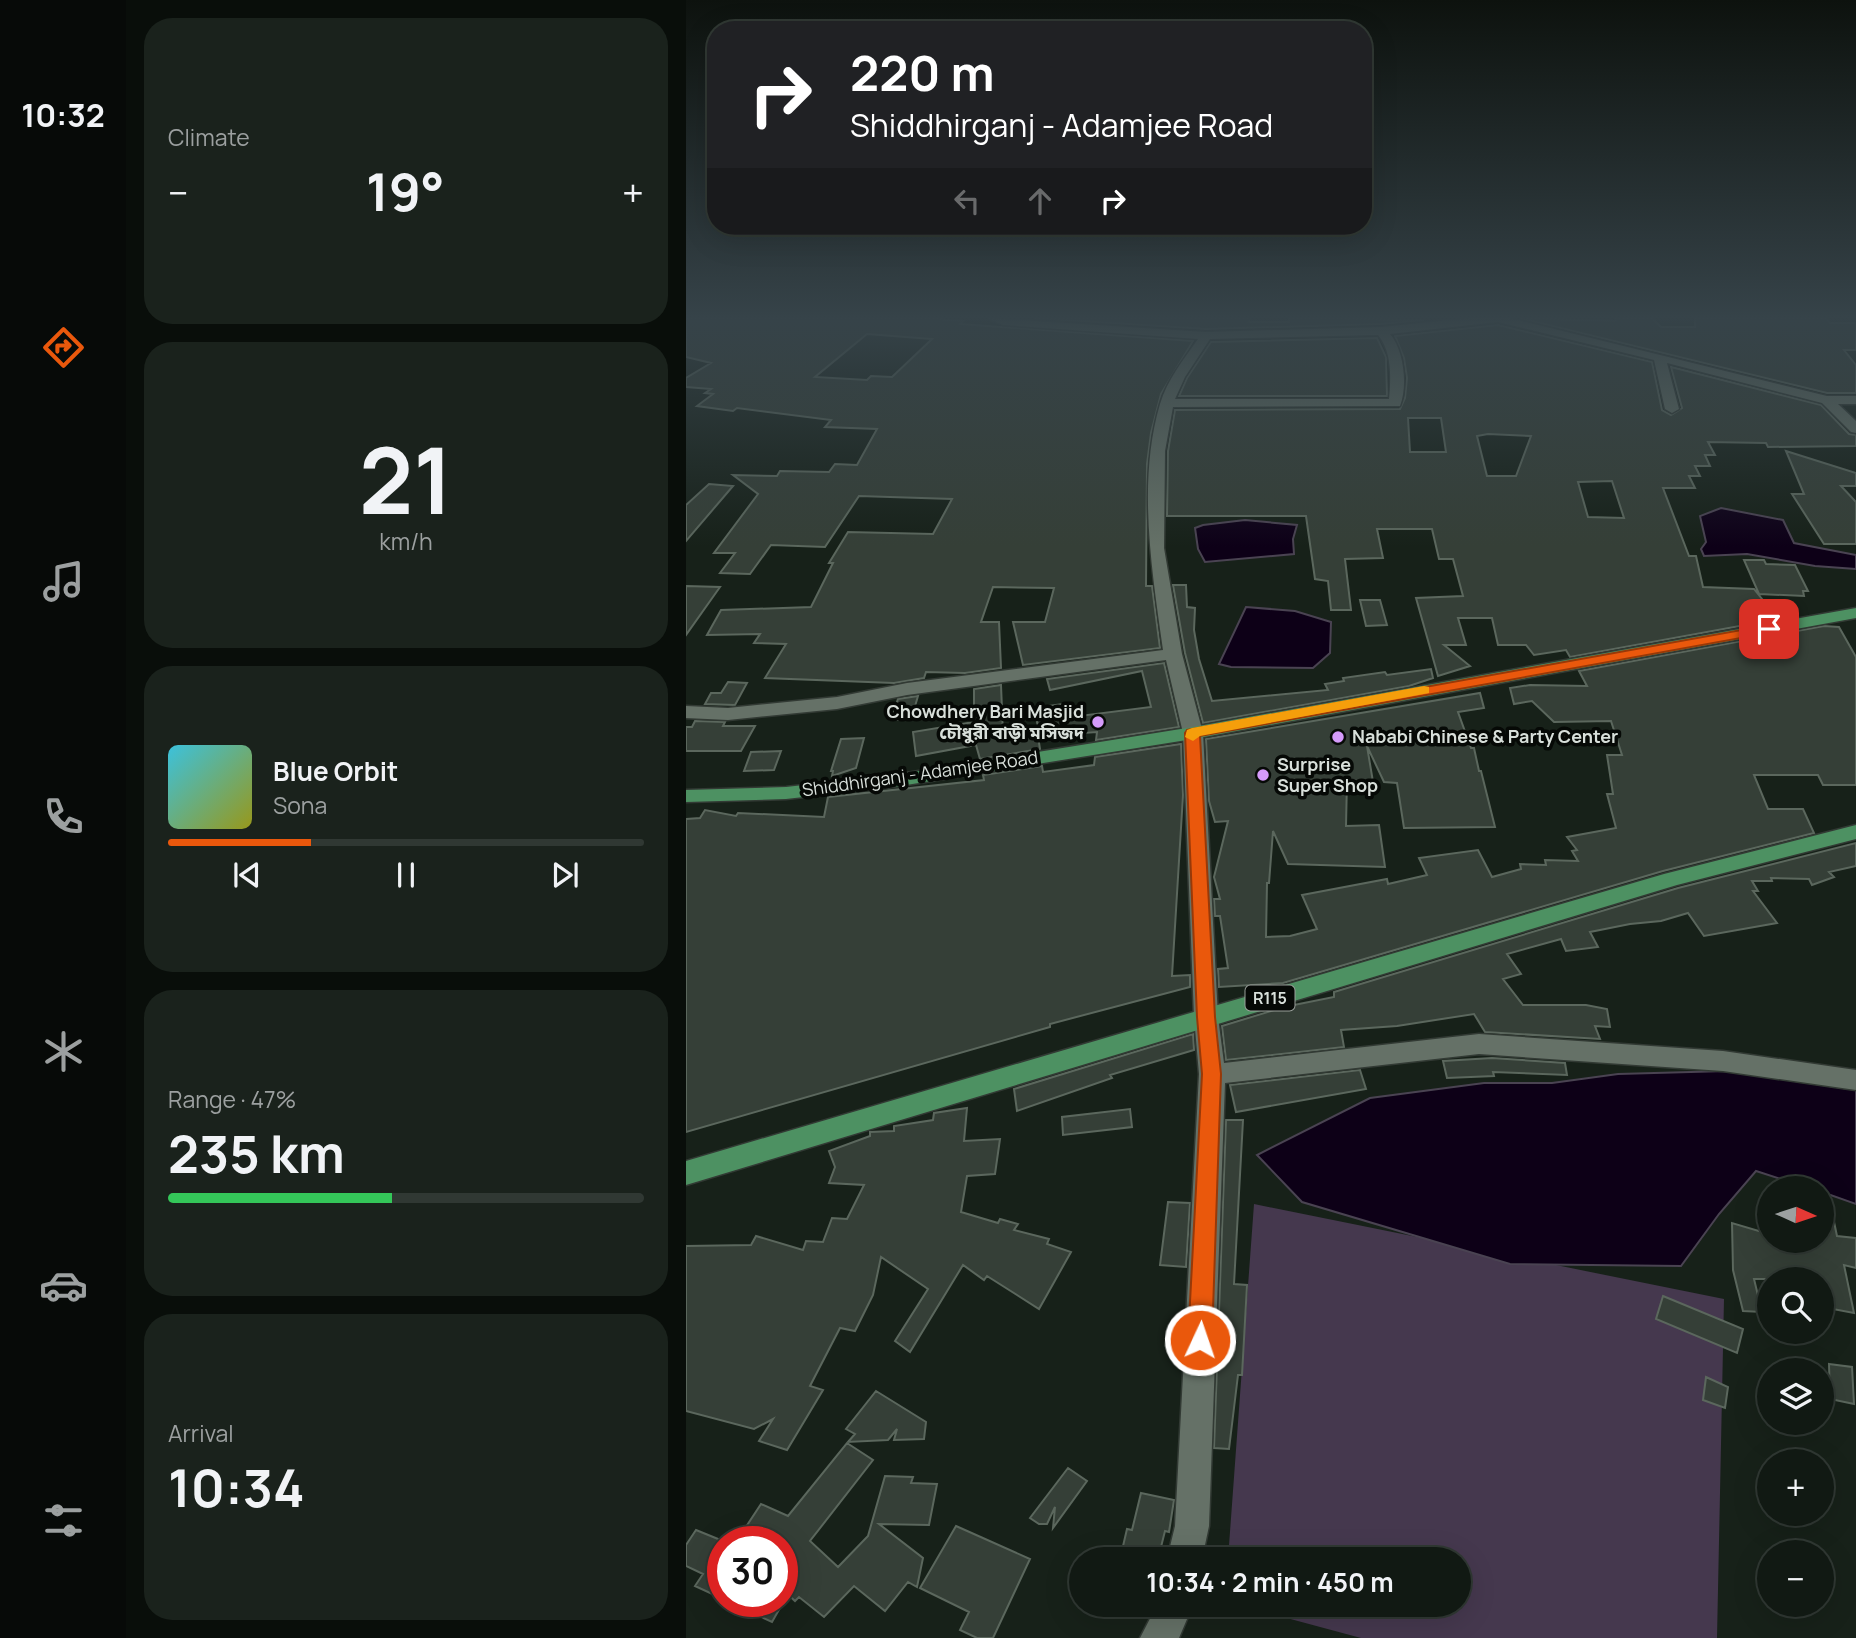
<!DOCTYPE html>
<meta charset="utf-8">
<style>
:root{--surface:#111913;--page:#1a221c;--text:#f1f3f6;--muted:#9ca0a0;--line:#303833;--accent:#ea580c}
body{margin:0;font-family:Manrope,"Noto Sans Bengali",sans-serif;background:var(--page);color:var(--text);height:100vh;display:flex;flex-direction:column;font-size:26px;white-space:nowrap}
*{box-sizing:border-box;margin:0}
p{font-size:23px;color:var(--muted)}
.icon{flex:none;width:38px;height:38px;fill:none;stroke:currentColor;stroke-width:2;stroke-linecap:round;stroke-linejoin:round}
.map{position:relative;flex:1;overflow:hidden}
.side{display:flex;flex-direction:column;gap:18px;padding:18px;background:#090e0a;width:560px}
.side>*{flex:none}
.banner{position:absolute;left:21px;top:21px;width:665px;height:214px;border-radius:28px;box-shadow:0 7px 28px #0002,0 0 0 2px var(--line);background:#202124;color:#fff;overflow:hidden}
.needle{width:46px;rotate:93deg}
.tools{position:absolute;left:1071px;top:1176px;display:grid;gap:14px}
.tools a{display:grid;place-items:center;width:77px;height:77px;border-radius:50%;background:var(--surface);box-shadow:0 7px 28px #0002,0 0 0 2px var(--line);font-size:35px}
.speed{position:absolute;left:21px;top:1526px;display:flex;gap:14px;font-size:35px;font-weight:700;text-align:center}
.speed>*{display:grid;place-content:center;width:91px;height:91px;border-radius:50%;background:var(--surface);box-shadow:0 7px 28px #0002,0 0 0 2px var(--line);line-height:1}
.speed .limit{border:10px solid #d22;background:#fff;color:#111}
.pin{position:absolute;display:grid;place-items:center;width:60px;height:60px;color:#fff;margin:-30px;border-radius:14px;box-shadow:0 4px 10px #0006}
.me{position:absolute;width:77px;margin:-38px;rotate:3deg;stroke-linejoin:round;filter:drop-shadow(0 0 5px #0008)}
.turn{display:flex;align-items:center;gap:24px;height:147px;padding:0 28px;font-size:32px}
.turn .icon{width:91px;height:91px;stroke-width:2.5}
.turn b{display:block;font-size:49px;line-height:60px}
.lanes{display:flex;align-items:center;height:66px;padding:0 28px;background:#0003;justify-content:center;gap:35px;direction:ltr}
.lanes .off{opacity:.35}
.big{font-size:52px;font-weight:700;line-height:1.1}
.side .card{flex:1;display:flex;flex-direction:column;justify-content:center;gap:10px;min-width:0;padding:0 24px;border-radius:28px;background:var(--page)}
.side .dial{align-items:center;gap:0}
.dial b{font-size:91px;line-height:1}
.song{display:flex;align-items:center;gap:21px}
.cover{width:84px;height:84px;border-radius:10px;background:linear-gradient(135deg,hsl(190 70% 55%),hsl(60 70% 35%))}
.played{height:7px;border-radius:4px;background:linear-gradient(90deg,var(--accent) 30%,var(--line) 30%)}
.keys{display:flex;justify-content:space-around;direction:ltr}
.heat{display:flex;justify-content:space-between;align-items:center;font-size:38px;direction:ltr}
.charge{height:10px;border-radius:5px;background:linear-gradient(90deg,#34c759 47%,var(--line) 0)}
.trip{position:absolute;left:383px;top:1547px;width:402px;height:70px;border-radius:35px;background:var(--surface);box-shadow:0 7px 28px #0002,0 0 0 2px var(--line);font-weight:700;line-height:70px;text-align:center}
main{display:flex;flex:1;min-height:0}
.dock{display:flex;flex-direction:column;width:126px;justify-content:space-around;align-items:center;background:#070a08;color:var(--muted)}
.dock .icon{width:49px;height:49px}
.dock .active{color:var(--accent)}
.dock b{font-size:32px;color:var(--text)}
.map>svg:first-child{display:block}
.green{fill:#45384e}
.water{fill:#0d0017;stroke:#4a4352;stroke-width:2}
.building{fill:#353f37;stroke:#5b675d;stroke-width:2;fill-rule:evenodd}
.lines{fill:none;stroke-linecap:round;stroke-linejoin:round}
.minor-casing{stroke:#323a34;stroke-width:3}
.major-casing{stroke:#323a34;stroke-width:3}
.minor{fill:#657167;fill-rule:evenodd}
.major{fill:#4d9162;fill-rule:evenodd}
.route{fill:#ea580c;stroke:#983908;stroke-width:2}
.slow{fill:#f59e0b}
.poi-dot{fill:#d59bfa;stroke:#060906;stroke-width:2.5}
.labels{text-anchor:middle;stroke-width:7;stroke-linejoin:round;paint-order:stroke}
.shield{fill:#060906;stroke:#999f9a;stroke-width:2}
.shield-label{font-size:16px;font-weight:bold;fill:#d8dfda}
.poi-label{font-size:18px;font-weight:bold;fill:#d8dfda;stroke:#060906;text-anchor:start}
.street-label{font-size:18px;fill:#d8dfda;stroke:#060906}
</style>
<main>
<nav class="dock">
<b>10:32</b>
<svg class="icon active" aria-label="directions" viewBox="0 0 24 24"><path d="M12 3l9 9-9 9-9-9zM9 14v-3h6M13 9l2 2-2 2"/></svg>
<svg class="icon" aria-label="music" viewBox="0 0 24 24"><path d="M9 18V5l10-2v13"/><circle cx="6" cy="18" r="3"/><circle cx="16" cy="16" r="3"/></svg>
<svg class="icon" aria-label="phone" viewBox="0 0 24 24"><path d="M5 4h4l2 5-3 2q2 4 5 5l2-3 5 2v4C11 20 4 13 5 4z"/></svg>
<svg class="icon" aria-label="climate" viewBox="0 0 24 24"><path d="M12 3v18M4 7l16 10M4 17L20 7"/></svg>
<svg class="icon" aria-label="car" viewBox="0 0 24 24"><path d="M5 17H2v-5l4-1 3-4h7l3 4 3 1v5h-3M9 17h6M6 11h13"/><circle cx="7" cy="17" r="2"/><circle cx="17" cy="17" r="2"/></svg>
<svg class="icon" aria-label="filters" viewBox="0 0 24 24"><path d="M4 7h16M4 17h16"/><circle cx="9" cy="7" r="2"/><circle cx="15" cy="17" r="2"/></svg>
</nav>
<section class="side">
<div class="card"><p>Climate</p>
<div class="heat"><a>−</a><b class="big">19°</b><a>+</a></div>
</div>
<div class="card dial"><b>21</b><p>km/h</p></div>
<div class="card">
<div class="song"><i class="cover"></i><div><b>Blue Orbit</b><p>Sona</p></div></div>
<div class="played"></div>
<div class="keys"><svg class="icon" aria-label="previous" viewBox="0 0 24 24"><path d="M18 5L8 12l10 7zM5 5v14"/></svg><svg class="icon" aria-label="pause" viewBox="0 0 24 24"><path d="M8 5v14M16 5v14"/></svg><svg class="icon" aria-label="next" viewBox="0 0 24 24"><path d="M6 5l10 7-10 7zM19 5v14"/></svg></div>
</div>
<div class="card"><p>Range · 47%</p><b class="big">235 km</b><div class="charge"></div></div>
<div class="card"><p>Arrival</p><b class="big">10:34</b></div>
</section>
<div class="map">
<svg width="1170" height="1638" viewBox="0 0 1170 1638">
<rect width="100%" height="100%" fill="#172119"/>
<path class="green" d="M568,1204l470,95 -7,339h-356l-122,-33h221v-46h-232z"/>
<path class="water" d="M1035,508l62,12 11,23 62,12v14l-41,-3 -68,-12 -43,2 -3,-7 5,-7 -6,-26z
M559,520l52,5 -4,14 1,15 -89,8 -7,-13 -3,-21 8,-3z
M560,607l49,4 36,11 -1,31 -17,15 -82,-1 -12,-3z
M1041,1071l129,19v114l-34,-12v-4h-13l-53,-17 -37,43 -38,52 -171,-2 -208,-62 -45,-47 113,-57 114,-15h68l66,-9z"/>
<path class="building" d="M0,318h255l-2,1 24,2 -3,3 233,17 -32,53 -10,39 -4,31 -1,122h6l8,62 -137,17 -10,-43h32l9,-34 -61,-1 -12,35h18l2,46 -36,5 -39,-1 -2,6 -30,5 -129,-5 21,-34 -32,-1 6,-9 -53,1 14,-25 90,-3 22,-44h-4l19,-31 85,2 19,-35 -93,-3 -34,51 -54,-2 -21,29 -30,-1 15,-20h-21l44,-59 -25,-19 44,1 3,-5 49,1 6,-8 22,1 20,-36 -52,-2 6,-7 -94,-12 -4,3 -36,-5 16,-12 -8,-1 6,-4 -25,-2v-9l25,-15 -25,-6zM181,334l65,5 -40,38 -21,-1 -4,4 -52,-3z
M348,318h216l-1,4h40v-3l11,-1 124,2 -43,4 -175,5z
M834,318l95,3 1,-3h36l9,9h34v-9h130l5,5h26v27h-12l12,15v28h-29z
M812,325l154,37 10,48 9,5 11,-7 -11,-41 150,38 28,29 7,1v11l-88,1 -2,-4 -58,-1 7,13h-10l5,11h-15l5,10h-11l6,12h-32l26,68h7l7,31 51,2 24,30 -208,38 -4,-7 -32,5 -8,-10h-28l-6,-27h-34l8,27h-22l26,21 -32,10 -22,-78 47,-2 -10,-37h-14l-7,-30h-55l6,29 -38,1 6,51h-20l-3,-29 -13,-2 -9,-63h-139l1,-65 7,-41 225,-1 5,-11 2,-20 -3,-20 -9,-22zM722,418h33l5,34h-36zM802,434l43,2 -15,40h-29l-10,-40zM926,481l12,37 -36,-1 -10,-35z
M691,338l9,19 1,39h-208l8,-18 24,-36z
M1100,451l70,22v13h-15l15,16v42h-32l-32,-50h12z
M23,484l24,2 -47,55v-36z
M1058,560h20l2,4 29,1 13,26h-5l1,5 -45,-2z
M487,585h13l1,22 8,1 -1,22 5,29 13,42 116,-11 -3,-6 19,-3 -1,-3 42,-6 2,3 44,-6 2,9 -24,8 -206,37 -18,-70z
M0,586l34,1 -34,48z
M674,600h20l7,25 -21,1z
M1138,626l15,1 17,30v128h-33l-5,-10h-64l14,34h35l11,24 -151,38 -380,112 -64,4 -1,-18 10,-1 -8,-52h-5l-1,-17h6l-6,-22 14,-56 -13,1 -6,-21 -3,-62 274,-46 4,15 -26,4 13,36h3l5,23h2l14,56 -91,1 -7,-45 -13,-1 -17,-36 6,36 -26,-2 -1,46 33,-1 6,42 -97,-3 -15,-33 -4,52h-2l-1,54 24,-1 27,-7 -15,-34 85,-16 1,5 39,-9 -8,-17 59,-8 14,27 29,-8 -1,-5 26,1 -1,-5 33,1 -6,-10 5,-1 -10,-13 49,-9 -9,-34h6l-6,-39h15l-11,-34 -57,1 -22,-21 -18,3 -4,-16 20,-3 57,1 -8,-15z
M478,663l15,64 -83,13 1,-8 -57,4 -6,-28 35,-5 3,14 79,-10 -9,-36 -92,19 -3,-11z
M42,682l19,1 -12,22 -30,-1 6,-11h10z
M315,685l2,49 34,-4 3,19 -60,10 -4,-14 -60,11 -3,-24 61,-10v-33z
M232,696l-7,24h-20l7,-21z
M9,721l30,1 -2,4h32l-14,25h-55v-24h6z
M178,738l-8,30 -24,8 1,-5h-2l10,-32z
M495,744l2,51 -11,181 18,-1v12l-140,37v3l-364,105v-313l14,-1 5,-8 31,6 2,-3 86,4 4,-20 156,-17 -1,-5 59,-9 1,6 51,-7 1,-8z
M95,751l-7,19 -30,1 7,-19z
M1170,843v23l-27,6 5,5 -22,8 -3,-6 -38,-1 1,3h-20l6,10h-5l24,32 -73,13 -16,-23 -27,8 -31,3 -40,8 8,15 -32,4 -5,-12 -54,15 14,20 -18,5 20,26h63l21,4 3,18 -15,-1 5,13 -115,-7 -11,-18 -77,12 -56,4 3,17 -118,13 -4,-34 62,-19 50,-10v-5l344,-104z
M507,1034l1,16 -84,25 2,3 -95,33 -3,-22z
M806,1058l73,5 2,12 -74,-3 1,4 -47,2 -4,-17z
M674,1070l6,19 -130,23 -6,-27z
M281,1108l-3,33 36,-2 -5,35 -28,2 -6,36 37,11 2,-4 18,5 -4,6 35,9 -2,5 24,8 -32,57 -52,-33 -3,4 -21,-15 -53,87 -15,-11 33,-52 -47,-32 -8,38 -18,36 -15,-3 -30,58 13,4 -36,60 -28,-9 14,-22 -19,10 -68,-18v-165l65,-1 5,-9 47,14 3,-9 17,1 9,-24 15,1 17,-34 -35,-2 6,-16 -6,-16 41,-15v-4l24,-1v-5l39,-6 1,-7z
M444,1109l2,18 -69,8 -1,-18z
M540,1120h17l-9,164 13,1 -5,90h-4l-9,74 -15,-1z
M1143,1198l8,38 19,2v30l-12,-3 10,48 -32,-6v-28h-68l8,33 -19,-1 -10,-41 -1,-47 37,11v7h53v-42z
M482,1202l22,1 -4,64 -26,-2z
M977,1296l80,33 -6,24 -81,-34z
M1143,1364l23,3 2,37 -24,-5z
M1020,1377l22,10 -3,21 -22,-8z
M190,1391l50,31 -2,17 -30,1 3,-11 -9,11 -40,2 7,-8 -9,-5z
M161,1443l26,17 -63,81 28,26 30,-31 17,-60 28,1 -2,6 26,1 -8,41 -50,-1 44,34 -6,29 -9,-5 -23,29 -31,-25 -30,31 -25,-20 -4,4 -13,-12v-47h-46l25,-38 27,12z
M382,1468l19,13 -34,47 2,-21 -8,17h-8l-9,-6z
M455,1493l33,7 -5,32 -4,-1 -7,28h-38l7,-30 5,1z
M270,1526l74,33 -37,79h-16l-17,-8 9,-18 -49,-24z
M10,1530l27,11v58l-28,-13 8,-12 -17,-8v-21z
M41,1601h57l-12,21z"/>
<g class="lines">
<g class="minor-casing">
<path id="minor" d="M301,318l219,14 175,-5 89,-9h40l317,78h29v8h-18l18,17v12l-5,-1 -29,-29 -155,-40 12,46 -7,4 -7,-4 -11,-49 -156,-38 -108,12c14,16 18,52 10,72l-227,1 -8,44 -1,97 18,106 21,79 15,284 6,46 255,-29 244,17 133,19v20l-133,-19 -244,-17 -254,29 -16,443 -7,33h-35l8,-33 24,-452 -5,-57 -11,-284 -17,-73 -259,35 -70,14 -109,11 -42,-2v-12l42,2 109,-11 70,-14 256,-33c-11,-79 -26,-168 -3,-246 7,-24 24,-45 38,-65l-195,-14zM692,335c14,17 13,42 11,64h-214l10,-22 25,-38z
M471,1605h36l-14,33h-39z"/>
</g>
<g class="major-casing">
<path id="major" d="M1170,608v10l-663,121 -293,47 -114,13 -100,3v-12l100,-3 114,-13 293,-47z
M1170,825v14l-179,46 -991,300v-24l978,-287z"/>
</g>
<use href="#minor" class="minor"/>
<use href="#major" class="major"/>
</g>
<linearGradient id="sky" x2="0" y2="1"><stop stop-color="#0d120e"/><stop offset="0.58" stop-color="#364349"/><stop offset="1" stop-color="#364349" stop-opacity="0"/></linearGradient>
<rect width="1170" height="547" fill="url(#sky)"/>
<path class="route" d="M1083,625l5,2v5l-574,104 15,281 6,57 -9,266 -4,8 -8,3 -8,-3 -4,-8 14,-266 -5,-57 -12,-284 2,-3z"/>
<path class="slow" d="M738,686l5,1v6l-229,43 -7,5 -8,-4 2,-7 5,-2z"/>
<g class="poi-dot">
<circle cx="412" cy="722" r="7"/>
<circle cx="652" cy="737" r="7"/>
<circle cx="577" cy="775" r="7"/>
</g>
<g class="labels">
<rect class="shield" x="559.5" y="985.5" width="49" height="25" rx="5"/>
<g class="shield-label">
<text x="584" y="1004">R115</text>
</g>
<g class="poi-label">
<text x="398" y="718" text-anchor="end">Chowdhery Bari Masjid<tspan x="398" dy="21">চৌধুরী বাড়ী মসিজদ</tspan></text>
<text x="666" y="743">Nababi Chinese &amp; Party Center</text>
<text x="591" y="771">Surprise<tspan x="591" dy="21">Super Shop</tspan></text>
</g>
<g class="street-label">
<text transform="translate(234 774) rotate(-8)" y="6">Shiddhirganj - Adamjee Road</text>
</g>
</g>
</svg>
<div class="tools">
<a><svg class="needle" viewBox="-14 -14 28 28"><path d="M0-13l5 13h-10z" fill="#e53935"/><path d="M0 13l5-13h-10z" fill="#9ca0a0"/></svg></a>
<a><svg class="icon" aria-label="search" viewBox="0 0 24 24"><circle cx="10" cy="10" r="6"/><path d="M15 15l6 6"/></svg></a>
<a><svg class="icon" aria-label="layers" viewBox="0 0 24 24"><path d="M12 4l9 5-9 5-9-5zM3 14l9 5 9-5"/></svg></a>
<a>+</a>
<a>−</a>
</div>
<div class="speed"><div class="limit">30</div></div>
<div class="pin" style="left:1083px;top:629px;background:#d93025"><svg class="icon" aria-label="arrive" viewBox="0 0 24 24"><path d="M6 21V4h12l-3 4 3 4H6"/></svg></div>
<svg class="me" style="left:514px;top:1340px" viewBox="-20 -20 40 40"><circle r="17" fill="#ea580c" stroke="#fff" stroke-width="3"/><path d="M0-11L8 9 0 5-8 9z" fill="#fff"/></svg>
<div class="trip">10:34 · 2 min · 450 m</div>
<div class="banner">
<div class="turn"><svg class="icon" aria-label="right" viewBox="0 0 24 24"><path d="M7 20v-9h11M14 6l5 5-5 5"/></svg><div><b>220 m</b>Shiddhirganj - Adamjee Road</div></div>
<div class="lanes"><svg class="icon off" aria-label="left" viewBox="0 0 24 24"><path d="M17 20v-9H6M10 6l-5 5 5 5"/></svg><svg class="icon off" aria-label="ahead" viewBox="0 0 24 24"><path d="M12 20V5M6 11l6-6 6 6"/></svg><svg class="icon" aria-label="right" viewBox="0 0 24 24"><path d="M7 20v-9h11M14 6l5 5-5 5"/></svg></div>
</div>
</div>
</main>
